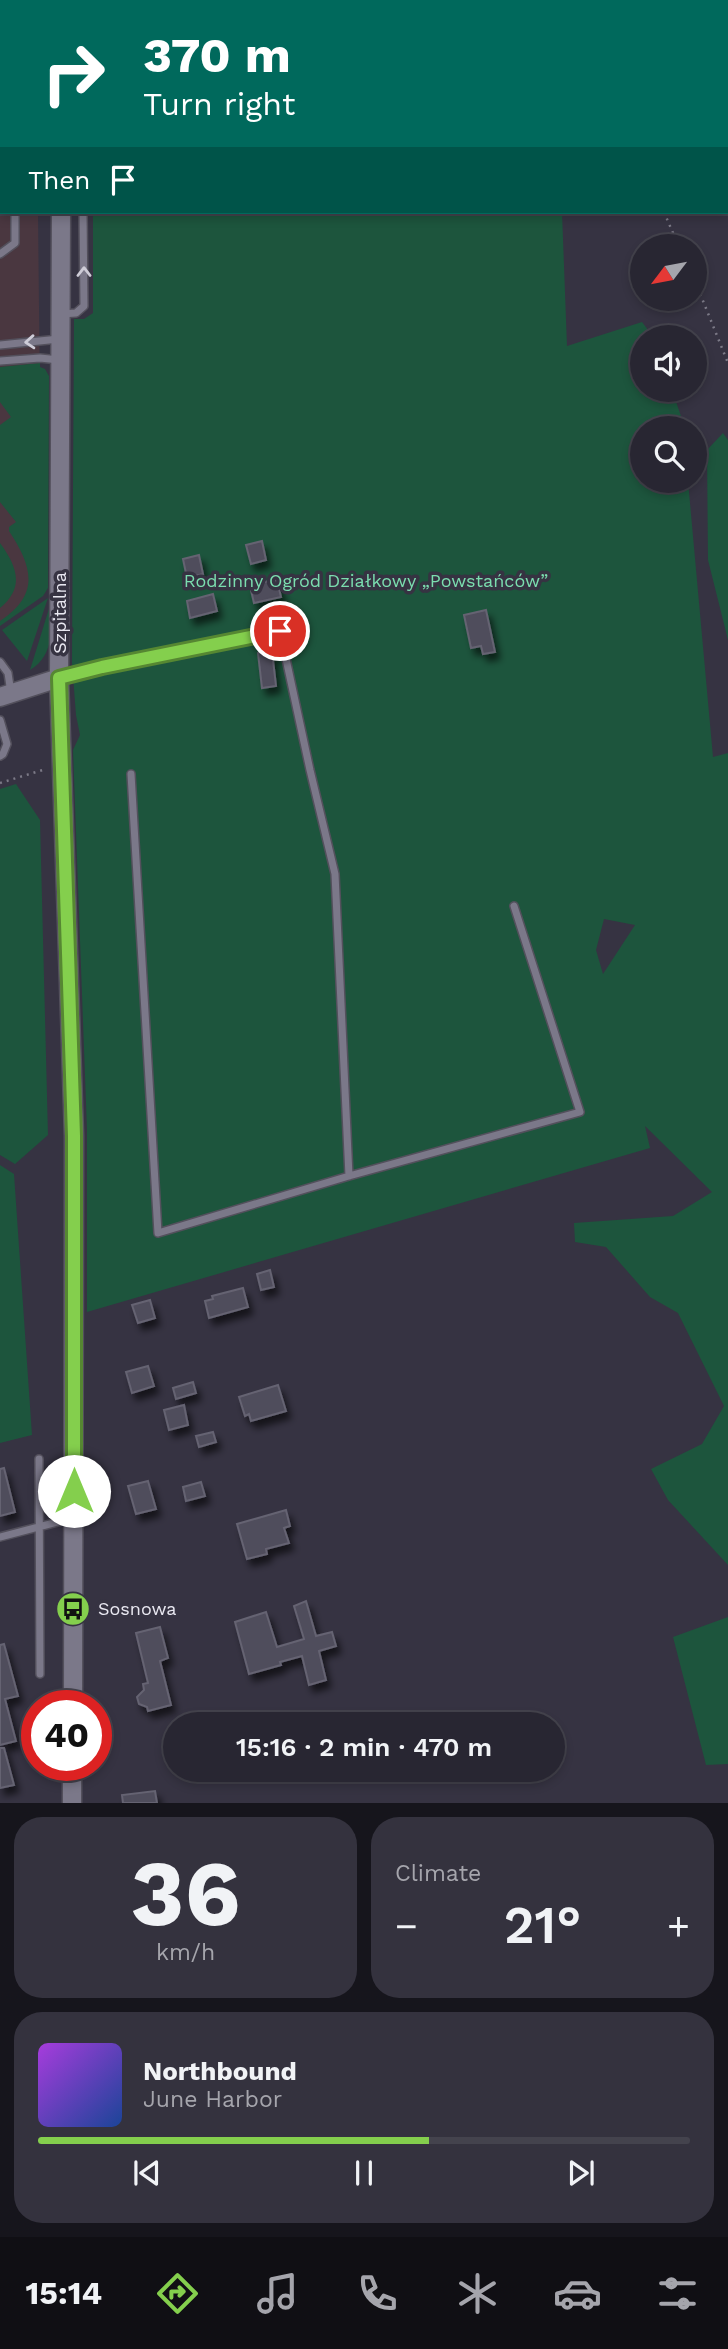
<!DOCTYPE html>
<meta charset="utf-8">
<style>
:root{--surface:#282632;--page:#34323e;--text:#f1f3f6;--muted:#a5a5ac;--line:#44434d;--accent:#84cf4d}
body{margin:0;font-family:"Work Sans",sans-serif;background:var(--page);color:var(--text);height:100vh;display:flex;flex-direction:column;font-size:26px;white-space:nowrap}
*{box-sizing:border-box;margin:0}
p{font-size:23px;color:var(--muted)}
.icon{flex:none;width:38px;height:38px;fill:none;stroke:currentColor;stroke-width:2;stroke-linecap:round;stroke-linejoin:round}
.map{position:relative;height:1803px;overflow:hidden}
.panel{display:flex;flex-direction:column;gap:14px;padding:14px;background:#16151c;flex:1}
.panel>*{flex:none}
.top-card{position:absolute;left:0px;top:0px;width:728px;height:214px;box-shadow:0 4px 10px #0003,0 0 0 2px var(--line);background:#00695c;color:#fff;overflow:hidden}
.needle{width:46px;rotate:238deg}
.buttons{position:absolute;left:630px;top:234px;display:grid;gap:14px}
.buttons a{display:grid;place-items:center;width:77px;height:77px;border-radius:50%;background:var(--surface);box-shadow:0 4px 10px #0003,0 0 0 2px var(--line);font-size:35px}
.speed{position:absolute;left:21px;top:1690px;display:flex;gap:14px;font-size:35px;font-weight:700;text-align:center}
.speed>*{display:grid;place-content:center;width:91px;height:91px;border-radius:50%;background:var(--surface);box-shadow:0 4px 10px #0003,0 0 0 2px var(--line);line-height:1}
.speed .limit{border:10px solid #d22;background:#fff;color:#111}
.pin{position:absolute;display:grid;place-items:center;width:60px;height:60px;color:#fff;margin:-30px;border:4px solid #fff;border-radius:50%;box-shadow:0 2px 7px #0007}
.me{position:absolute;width:77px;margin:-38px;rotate:0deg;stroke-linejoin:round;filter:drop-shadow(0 0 5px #0008)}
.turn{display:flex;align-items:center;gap:24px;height:147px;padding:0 28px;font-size:32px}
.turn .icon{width:91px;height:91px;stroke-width:2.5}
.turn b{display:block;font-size:49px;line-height:60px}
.then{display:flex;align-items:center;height:66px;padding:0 28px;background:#0003;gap:14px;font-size:26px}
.big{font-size:52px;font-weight:600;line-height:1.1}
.panel .widget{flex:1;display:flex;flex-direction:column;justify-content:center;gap:10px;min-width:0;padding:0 24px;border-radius:28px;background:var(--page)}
.panel .dial{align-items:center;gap:0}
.dial b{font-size:91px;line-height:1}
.song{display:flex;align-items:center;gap:21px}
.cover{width:84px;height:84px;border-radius:10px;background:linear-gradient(135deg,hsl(280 70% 55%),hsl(220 70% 35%))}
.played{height:7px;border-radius:4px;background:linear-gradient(90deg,var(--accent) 60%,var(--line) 60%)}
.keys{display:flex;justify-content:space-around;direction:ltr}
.heat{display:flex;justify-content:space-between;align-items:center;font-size:38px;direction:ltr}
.panel .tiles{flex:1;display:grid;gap:14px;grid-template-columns:1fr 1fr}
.widget:last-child{grid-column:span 2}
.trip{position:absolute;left:163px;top:1712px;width:402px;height:70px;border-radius:35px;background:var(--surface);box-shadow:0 4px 10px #0003,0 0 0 2px var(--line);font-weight:600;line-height:70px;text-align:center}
.tab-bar{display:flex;height:112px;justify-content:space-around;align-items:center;background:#100f14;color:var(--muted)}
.tab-bar .icon{width:49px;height:49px}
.tab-bar .on{color:var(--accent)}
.tab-bar b{font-size:32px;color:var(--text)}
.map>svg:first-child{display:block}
.medical{fill:#4a3740}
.green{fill:#1d553d;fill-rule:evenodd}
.building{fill:#504d5c;stroke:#656372;stroke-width:2;filter:url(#shadow)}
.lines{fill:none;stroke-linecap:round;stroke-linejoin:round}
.lane-casing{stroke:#53505c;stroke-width:10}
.secondary-casing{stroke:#53505c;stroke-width:21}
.path{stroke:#7c7a87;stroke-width:2.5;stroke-dasharray:2 5;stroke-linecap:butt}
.lane{stroke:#7b7889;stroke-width:7}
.secondary{stroke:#7b7889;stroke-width:18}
.oneway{stroke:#ceccd7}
.route-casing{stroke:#568732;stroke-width:18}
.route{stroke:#84cf4d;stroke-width:12}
.labels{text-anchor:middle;stroke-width:7;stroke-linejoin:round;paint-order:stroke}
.park-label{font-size:18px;fill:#7bdeaf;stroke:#363342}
.street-label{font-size:18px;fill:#e9e8f1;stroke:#363342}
.poi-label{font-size:18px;fill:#e9e8f1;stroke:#363342;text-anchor:start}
</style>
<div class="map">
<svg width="728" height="1803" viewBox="0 0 728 1803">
<defs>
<filter id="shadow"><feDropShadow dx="4.5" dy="7" stdDeviation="3.5" flood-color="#0009"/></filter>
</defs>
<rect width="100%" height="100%" fill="#363342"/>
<path class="medical" d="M0,83h2v129h36l4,379 -42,32z"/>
<path class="green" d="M158,0h248v2h-249z
M93,212h469l5,134 75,-24 12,16h-12v52h30l10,29 1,10h-41v52h46l25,276 15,-4v812l-60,-65 -17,-31 51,-25 22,-38 -46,-93 -28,-16 -44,-50 -31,-5 -1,-19 99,-7 39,-24 -67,-66 5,22 -563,164v-182l-14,-380 7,-15 -4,-20 -4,-52 2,-344h10l9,-6zM604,919l31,6 -32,49 -7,-24z
M40,363v4l5,2 4,7 -1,212 -5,8 -43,30v-5c41,-27 32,-55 9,-90v-4l7,-5 -16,-20v-77l11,-8 -11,-15v-35z
M723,433l5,7v200l-20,-80 -1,-110z
M0,543c16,22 26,44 0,65z
M48,598l-21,63 -25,-31z
M52,599c-1,25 4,56 -22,71z
M16,784l24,36 8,315 -33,29 -15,-9v-366z
M0,1165l14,9 18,261 -32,8z
M728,1617v147l-22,1 -33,-128z"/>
<path class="building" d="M262,541l4,19 -15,4 -5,-19z
M199,555l4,19 -16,4 -4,-19z
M272,580h5l4,17 -27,6 -4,-17z
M213,594l4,17 -27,7 -3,-17z
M486,610l9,42 -12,2 -2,-8 -10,2 -7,-33z
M272,651l4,35 -14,2 -4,-35z
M270,1270l4,17 -13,3 -4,-16z
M243,1288l5,19 -39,11 -4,-17 8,-2 -1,-3z
M150,1300l5,18 -17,5 -6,-18z
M148,1366l6,20 -22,7 -6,-21z
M193,1382l3,11 -20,6 -3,-11z
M278,1385l8,26 -35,10 -2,-7 -4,2 -6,-19z
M184,1405l4,20 -19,5 -5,-20z
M213,1432l3,10 -17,5 -3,-11z
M4,1468l11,44 -15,4v-47z
M148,1481l8,28 -20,5 -8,-28z
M201,1482l4,14 -19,5 -3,-14z
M286,1510l4,16 -6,2 5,15 -23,6 1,5 -20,5 -10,-35z
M306,1601l10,35 16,-4 4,14 -17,5 7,29 -17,5 -7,-29 -22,6 1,3 -32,9 -14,-52 31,-10 11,35 27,-8 -10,-33z
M160,1627l8,31 -8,3 11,44 -23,6 -1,-4 -8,-3 -2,-7 7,-7 -1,-6 5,-1 -12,-50z
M4,1644l14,52 -13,3 11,42 -16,4v-100z
M0,1748h4l10,37 -14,3z
M155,1791l2,12h-34l-1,-8z"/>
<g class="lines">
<g class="lane-casing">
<path id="lane" d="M0,99l2,1
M0,254l15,-11v-31
M61,314l15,-1 8,-7 -1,-94
M0,345l59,-6
M0,361l40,-3 19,2
M0,662l8,11 3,20
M60,678l42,-11 178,-36 30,139 25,104 14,302
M0,720l7,24 -4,10 -3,2
M131,774l27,459 191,-57 231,-64 -66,-206
M39,1459l1,215
M0,1537l73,-19"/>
</g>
<g class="secondary-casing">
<path id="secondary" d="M138,2l1,-2
M61,212l-2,466 15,458 -1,570
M0,697l59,-19
M72,1803v-37"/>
</g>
<path class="path" d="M608,0l1,2
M664,212l15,35
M695,281l33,82
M0,783l46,-14"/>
<use href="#lane" class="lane"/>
<use href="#secondary" class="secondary"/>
</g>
<defs><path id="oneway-chevron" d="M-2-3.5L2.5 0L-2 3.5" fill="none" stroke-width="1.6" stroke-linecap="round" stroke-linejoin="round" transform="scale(1.75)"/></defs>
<g class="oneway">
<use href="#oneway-chevron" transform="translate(84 272) rotate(-90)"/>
<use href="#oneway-chevron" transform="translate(30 342) rotate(176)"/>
</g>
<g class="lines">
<g class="route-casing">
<path id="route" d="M74,1491v-355l-15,-458 43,-11 178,-36"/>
</g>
<use href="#route" class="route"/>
</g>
<defs>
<g id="bus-disc" transform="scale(1.75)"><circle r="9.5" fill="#84cf4d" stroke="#363342"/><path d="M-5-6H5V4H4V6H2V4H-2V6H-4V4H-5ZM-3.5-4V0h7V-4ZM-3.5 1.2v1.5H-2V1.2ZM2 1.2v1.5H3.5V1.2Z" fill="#111"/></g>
</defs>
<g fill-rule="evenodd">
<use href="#bus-disc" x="73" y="1609"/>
</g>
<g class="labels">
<g class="park-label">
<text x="366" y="587">Rodzinny Ogród Działkowy „Powstańców”</text>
</g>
<g class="street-label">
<text transform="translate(60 613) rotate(-90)" y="6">Szpitalna</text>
</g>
<g class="poi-label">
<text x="98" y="1615">Sosnowa</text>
</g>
</g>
</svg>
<div class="buttons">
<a><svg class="needle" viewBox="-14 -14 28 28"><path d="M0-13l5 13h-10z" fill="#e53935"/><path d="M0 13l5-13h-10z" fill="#a5a5ac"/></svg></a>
<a><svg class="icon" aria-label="sound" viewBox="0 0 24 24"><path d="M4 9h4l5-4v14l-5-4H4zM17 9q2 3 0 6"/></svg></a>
<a><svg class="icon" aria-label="search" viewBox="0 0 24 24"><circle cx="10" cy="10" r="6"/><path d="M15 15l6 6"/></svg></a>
</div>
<div class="speed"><div class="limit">40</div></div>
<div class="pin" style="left:280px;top:631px;background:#d93025"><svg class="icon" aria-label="arrive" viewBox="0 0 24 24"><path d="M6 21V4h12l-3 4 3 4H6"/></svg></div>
<svg class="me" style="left:74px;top:1491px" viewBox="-20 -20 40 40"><circle r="19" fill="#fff"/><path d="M0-13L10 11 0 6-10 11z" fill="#84cf4d"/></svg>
<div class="trip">15:16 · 2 min · 470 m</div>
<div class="top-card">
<div class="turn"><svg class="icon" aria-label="right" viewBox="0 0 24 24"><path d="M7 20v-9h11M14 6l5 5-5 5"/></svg><div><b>370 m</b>Turn right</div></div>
<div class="then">Then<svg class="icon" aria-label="arrive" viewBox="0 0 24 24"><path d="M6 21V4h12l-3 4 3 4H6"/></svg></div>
</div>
</div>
<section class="panel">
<div class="tiles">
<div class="widget dial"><b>36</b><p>km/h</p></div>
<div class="widget"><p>Climate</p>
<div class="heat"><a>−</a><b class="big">21°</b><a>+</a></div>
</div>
<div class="widget">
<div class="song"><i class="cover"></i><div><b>Northbound</b><p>June Harbor</p></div></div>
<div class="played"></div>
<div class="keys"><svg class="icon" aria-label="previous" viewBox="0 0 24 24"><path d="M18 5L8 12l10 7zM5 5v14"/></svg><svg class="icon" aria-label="pause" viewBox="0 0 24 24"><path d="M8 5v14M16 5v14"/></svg><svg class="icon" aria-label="next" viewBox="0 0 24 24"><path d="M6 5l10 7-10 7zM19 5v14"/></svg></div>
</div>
</div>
</section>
<nav class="tab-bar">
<b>15:14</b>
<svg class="icon on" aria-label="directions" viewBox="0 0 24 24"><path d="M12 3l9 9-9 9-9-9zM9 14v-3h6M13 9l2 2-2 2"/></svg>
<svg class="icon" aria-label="music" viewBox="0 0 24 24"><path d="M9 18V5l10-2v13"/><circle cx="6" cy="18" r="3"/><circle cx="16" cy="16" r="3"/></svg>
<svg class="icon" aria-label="phone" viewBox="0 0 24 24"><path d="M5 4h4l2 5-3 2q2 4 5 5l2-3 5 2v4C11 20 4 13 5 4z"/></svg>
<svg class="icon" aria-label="climate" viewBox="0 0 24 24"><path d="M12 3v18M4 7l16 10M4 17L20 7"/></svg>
<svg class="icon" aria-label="car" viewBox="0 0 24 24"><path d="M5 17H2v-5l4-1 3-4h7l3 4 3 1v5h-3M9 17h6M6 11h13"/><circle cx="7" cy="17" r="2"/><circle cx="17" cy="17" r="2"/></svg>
<svg class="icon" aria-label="filters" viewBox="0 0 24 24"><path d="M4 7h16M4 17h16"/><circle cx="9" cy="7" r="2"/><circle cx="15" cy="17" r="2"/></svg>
</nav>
